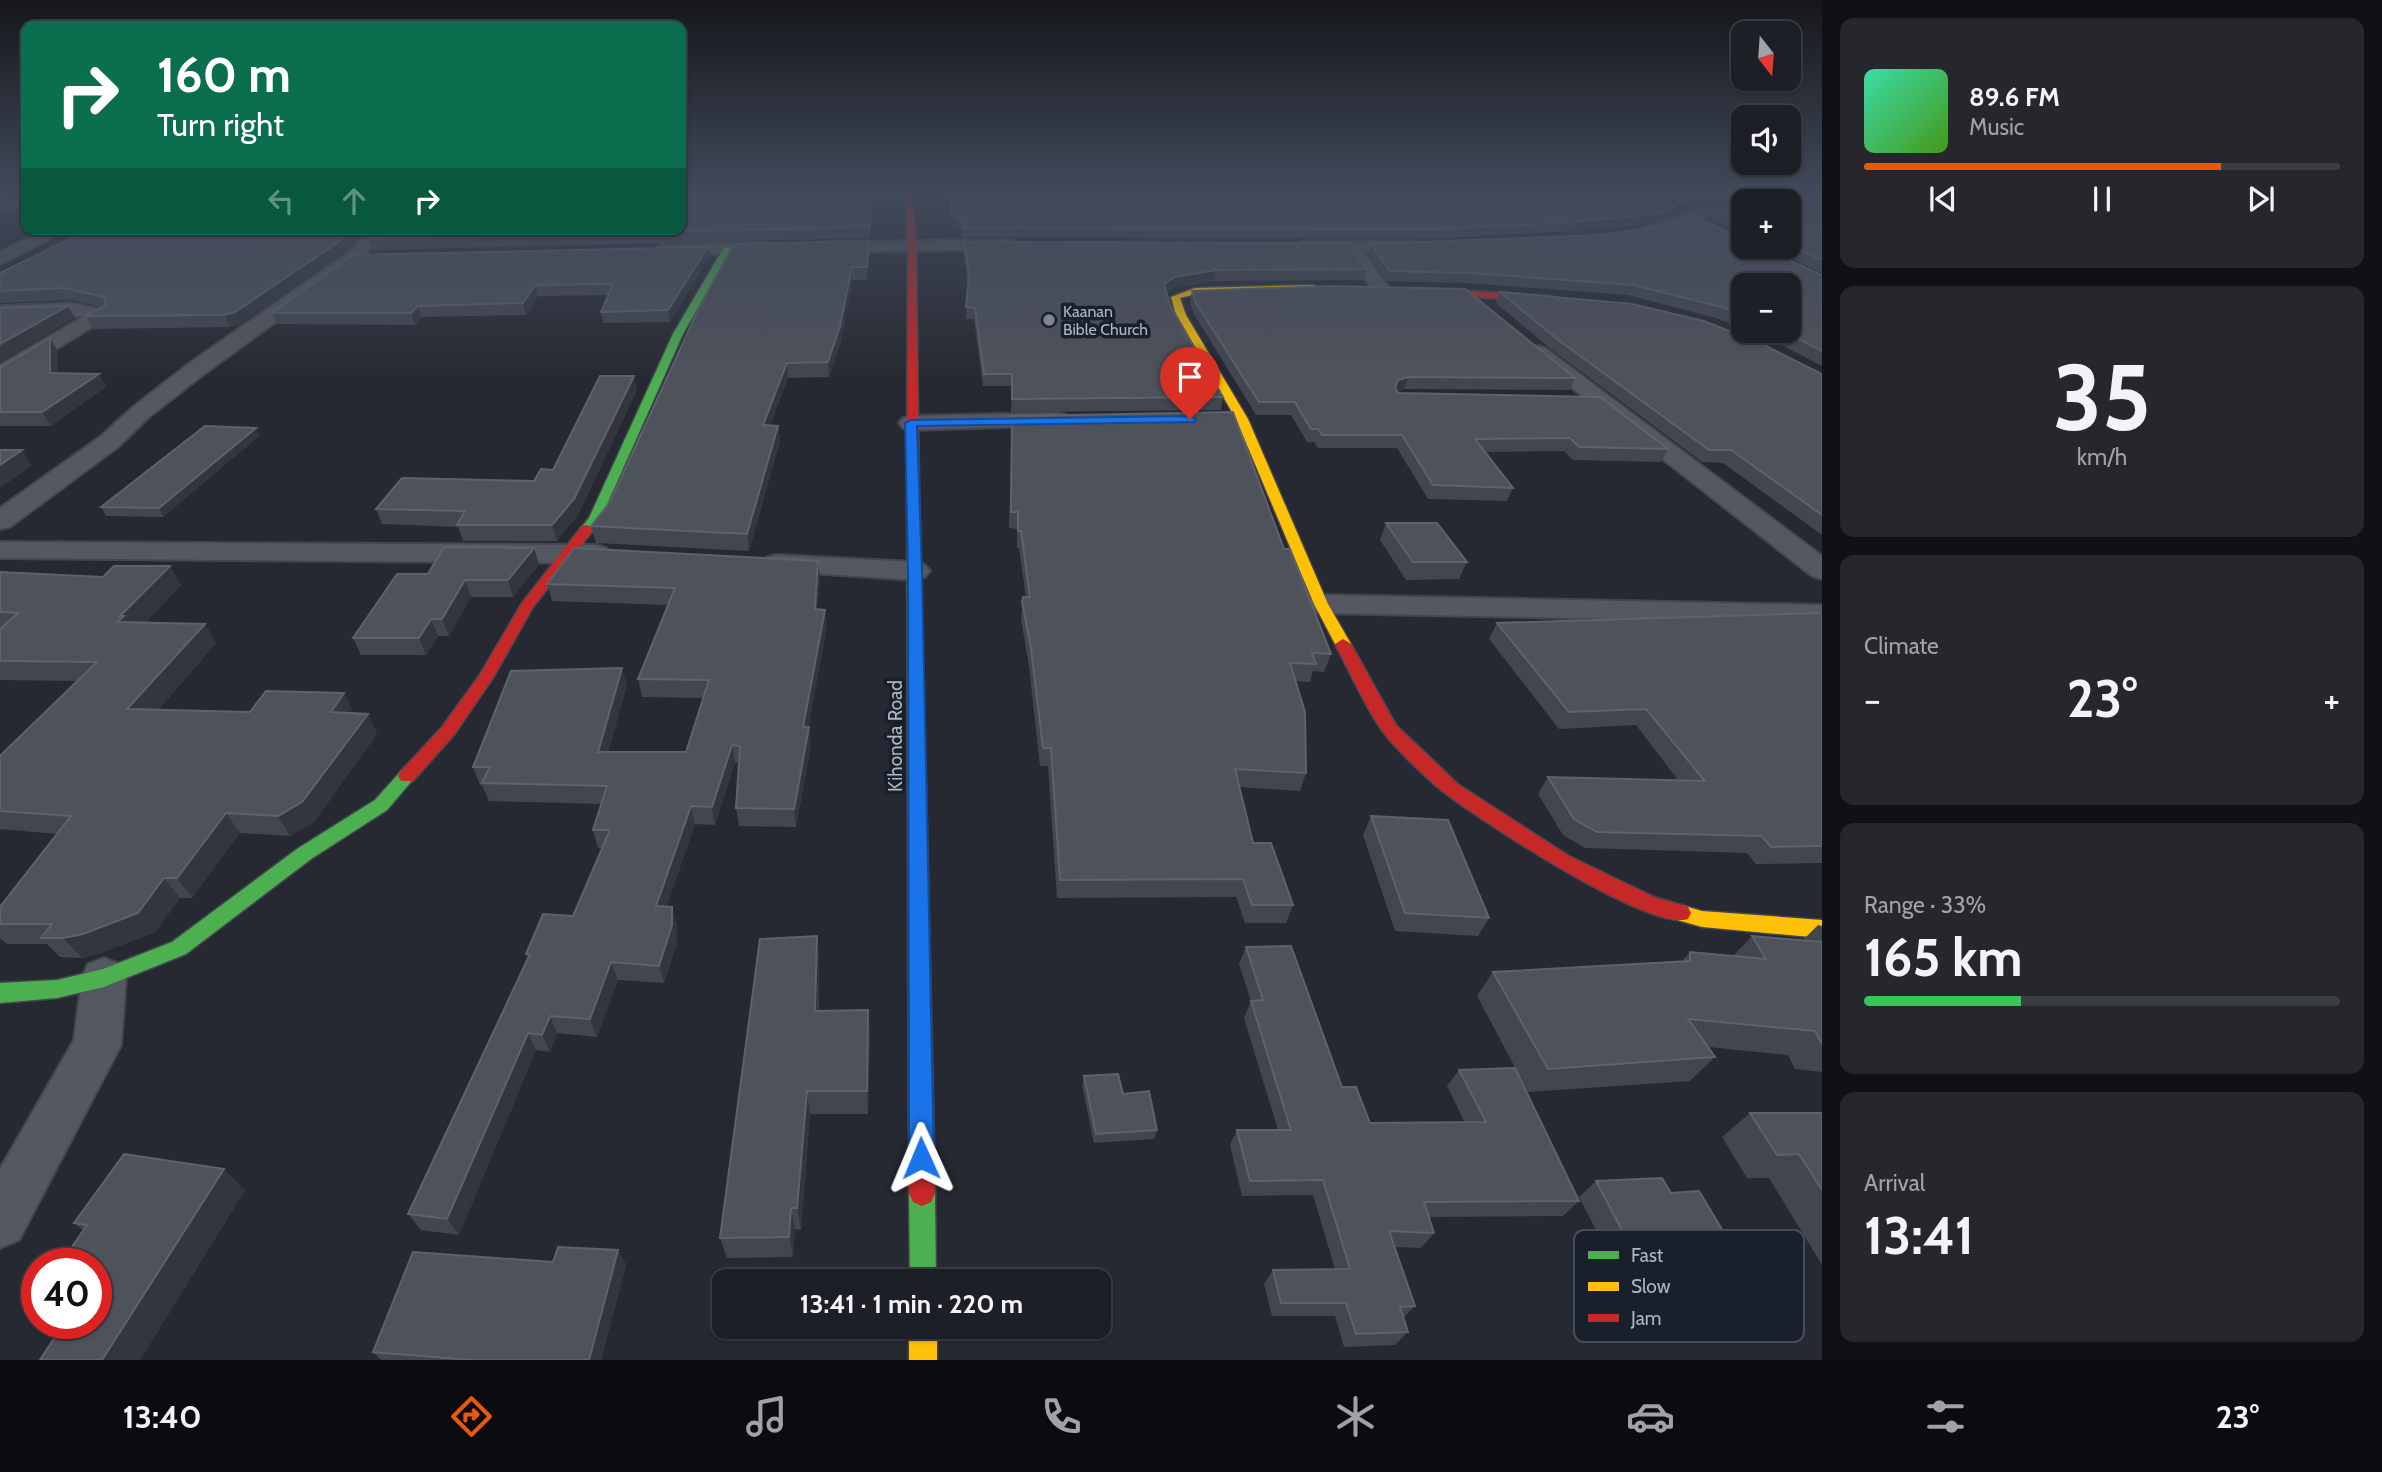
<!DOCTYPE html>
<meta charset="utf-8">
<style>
:root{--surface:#1c1f25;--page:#25272d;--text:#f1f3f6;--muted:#a0a2a7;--line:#3a3d42;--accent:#ea580c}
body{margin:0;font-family:Cabin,sans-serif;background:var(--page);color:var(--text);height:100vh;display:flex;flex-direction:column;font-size:26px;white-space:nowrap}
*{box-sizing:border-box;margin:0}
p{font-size:23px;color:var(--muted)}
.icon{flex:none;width:38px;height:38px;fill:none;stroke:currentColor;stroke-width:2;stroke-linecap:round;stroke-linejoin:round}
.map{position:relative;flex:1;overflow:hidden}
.details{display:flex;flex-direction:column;gap:18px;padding:18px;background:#0f1114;width:560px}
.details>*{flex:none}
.guide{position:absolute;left:21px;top:21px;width:665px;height:214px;border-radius:14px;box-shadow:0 2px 5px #0004,0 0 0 2px var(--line);background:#0b6e4f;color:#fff;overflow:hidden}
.needle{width:46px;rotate:163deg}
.controls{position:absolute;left:1731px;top:21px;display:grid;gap:14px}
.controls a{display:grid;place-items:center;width:70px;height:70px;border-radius:14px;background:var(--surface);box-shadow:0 2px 5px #0004,0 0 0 2px var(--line);font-size:35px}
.speed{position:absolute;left:21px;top:1248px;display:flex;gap:14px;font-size:35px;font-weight:700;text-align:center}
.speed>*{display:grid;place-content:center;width:91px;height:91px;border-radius:50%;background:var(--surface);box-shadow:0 2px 5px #0004,0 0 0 2px var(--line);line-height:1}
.speed .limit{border:10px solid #d22;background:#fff;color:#111}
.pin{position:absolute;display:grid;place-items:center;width:60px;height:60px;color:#fff;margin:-72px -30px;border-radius:50% 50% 50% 0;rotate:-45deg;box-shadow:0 0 7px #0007}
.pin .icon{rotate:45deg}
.me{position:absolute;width:77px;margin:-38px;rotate:359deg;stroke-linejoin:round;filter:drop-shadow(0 0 5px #0008)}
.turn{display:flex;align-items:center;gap:24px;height:147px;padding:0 21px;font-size:32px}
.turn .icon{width:91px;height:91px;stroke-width:2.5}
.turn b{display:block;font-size:49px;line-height:60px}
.lanes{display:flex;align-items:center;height:66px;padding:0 21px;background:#0003;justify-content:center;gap:35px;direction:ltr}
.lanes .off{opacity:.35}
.big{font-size:52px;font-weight:800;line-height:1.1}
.details .card{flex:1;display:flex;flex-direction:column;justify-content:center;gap:10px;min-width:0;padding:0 24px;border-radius:14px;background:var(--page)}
.details .dial{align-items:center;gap:0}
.dial b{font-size:91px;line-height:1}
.song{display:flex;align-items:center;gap:21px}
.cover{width:84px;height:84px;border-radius:10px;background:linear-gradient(135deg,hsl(160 70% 55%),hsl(100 70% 35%))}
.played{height:7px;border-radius:4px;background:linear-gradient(90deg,var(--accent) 75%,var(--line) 75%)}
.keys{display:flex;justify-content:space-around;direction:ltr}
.heat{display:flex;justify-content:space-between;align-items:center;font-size:38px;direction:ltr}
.charge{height:10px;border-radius:5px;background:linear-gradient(90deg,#34c759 33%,var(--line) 0)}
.trip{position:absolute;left:712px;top:1269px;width:399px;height:70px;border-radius:14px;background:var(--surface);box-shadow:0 2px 5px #0004,0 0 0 2px var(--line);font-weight:800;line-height:70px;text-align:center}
.menu{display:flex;height:112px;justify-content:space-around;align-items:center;background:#0b0c0f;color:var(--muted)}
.menu .icon{width:49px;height:49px}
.menu .on{color:var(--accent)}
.menu b{font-size:32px;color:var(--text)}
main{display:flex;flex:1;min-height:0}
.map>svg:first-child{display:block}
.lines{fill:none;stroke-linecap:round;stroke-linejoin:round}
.street-casing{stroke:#43464e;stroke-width:4}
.fast-casing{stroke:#43464e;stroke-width:3}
.slow-casing{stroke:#43464e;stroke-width:3}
.jam-casing{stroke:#43464e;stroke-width:3}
.street{fill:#555860;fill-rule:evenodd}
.fast{fill:#4caf50;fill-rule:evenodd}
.slow{fill:#ffc107;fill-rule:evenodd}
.jam{fill:#c62828;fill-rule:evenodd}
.wall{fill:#42464f}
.shaded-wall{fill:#32363e}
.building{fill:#4e525b;stroke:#5d626c;stroke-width:2}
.route{fill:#1a73e8;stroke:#114b97;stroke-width:2}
.poi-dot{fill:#7e8490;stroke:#1a202b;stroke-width:2.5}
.labels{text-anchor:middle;stroke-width:7;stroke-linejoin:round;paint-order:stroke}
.far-poi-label{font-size:16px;fill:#aeb5c3;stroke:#1a202b;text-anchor:start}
.street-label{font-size:19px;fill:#aeb5c3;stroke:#1a202b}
.key{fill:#1a202b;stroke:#464d59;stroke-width:2}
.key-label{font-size:19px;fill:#aeb5c3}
</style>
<main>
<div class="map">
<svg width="1822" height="1360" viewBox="0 0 1822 1360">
<rect width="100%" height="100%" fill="#262931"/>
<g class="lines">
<g class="street-casing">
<path id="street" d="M820,192h94l1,1 -7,4 -81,-1z
M1104,192h16l9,9 -2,3h-10z
M0,200l26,2v8h-26z
M1743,201v10c-11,1 -23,2 -35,5 -17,4 -48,29 -64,14l2,-3 13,-3 40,-15z
M48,229h21l-69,35v-12z
M370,229h17l-29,33 -155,113 -54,42 -31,30 -108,80 -10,2v-21l100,-71 33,-30 54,-42 159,-111z
M1010,240l6,1 2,4 -2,4 -193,3 -8,-5 8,-5z
M1306,241h110l8,5 -8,5h-53l28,40 -9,6 -6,-2 -30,-44 -46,-1 -2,-4 2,-4z
M762,243l6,1 2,4 -2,4 -106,3 -8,-5 8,-5z
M71,303l37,8 3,4 -103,64 -8,1v-15l83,-48 -12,-2 -71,3v-12z
M1538,346l7,2 277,208v23l-10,-3 -281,-220 -3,-4 3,-4z
M1058,413l8,2 4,5 -4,5 -155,5 -8,-2 -4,-5 4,-5 8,-2z
M0,542l596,3 10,3 4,6 -4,6 -10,3 -596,-5z
M776,555l139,7 10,3 5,6 -5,6 -10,3 -149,-10 -4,-6 4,-6z
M1321,595l501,10v18l-501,-10 -11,-3 -4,-6 4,-6z
M104,958l16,6 6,14 -5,67 -102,195 -19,8v-79l74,-129 8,-62 6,-14z"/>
</g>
<g class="fast-casing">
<path id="fast" d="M727,247l4,2 -48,85 -82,184 -9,14h-10l-2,-3 9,-11 84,-184 50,-85z
M913,483l6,4 9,387 -3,5 -7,3 -7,-3 -3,-5 -1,-387z
M407,770l6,1 3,5 -29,34 -76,49 -125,95 -82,33 -47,11 -57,5v-20l57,-3 46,-11 69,-27 125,-93 78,-49 26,-29z
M922,1180l9,4 4,9 1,88h-26l-1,-88 4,-9z"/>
</g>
<g class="slow-casing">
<path id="slow" d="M1314,285l4,3 -1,2 -121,4 -16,4 6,17 62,104 80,185 23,40 -8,5 -8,-5 -21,-40 -78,-185 -60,-104 -5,-18 24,-9z
M1681,905l21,6 120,9v18l-120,-11 -28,-8 -3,-6 3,-6z
M909,1326h28v34h-28z"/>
</g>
<g class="jam-casing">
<path id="jam" d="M905,192h6l5,53 3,242 -6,4 -6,-4 1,-242z
M1416,288l136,8 4,3 -4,3 -139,-9v-4z
M587,525l7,4 -61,78 -40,71 -39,57 -41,46h-12l-3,-5 3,-5 41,-44 37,-51 43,-73 60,-77z
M1343,639l8,5 45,81 63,60 110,71 85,41 34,10 3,6 -3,6c-38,13 -203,-96 -239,-123 -16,-11 -53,-47 -65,-63 -17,-22 -35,-63 -49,-89z
M918,866l7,3 3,5 7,319 -4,9 -9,4 -9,-4 -4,-9 -1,-319 3,-5z"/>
</g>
<use href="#street" class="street"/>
<use href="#fast" class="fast"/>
<use href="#slow" class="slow"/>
<use href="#jam" class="jam"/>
</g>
<path class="wall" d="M871,192l-1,46 -498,12 -4,-11z
M950,192l178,5 -6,-5h409l141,25 -14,5 -84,9 -137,7 -475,-1 -1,-11h-7v-6h-4z
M1656,192h166v2l-38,1 9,3h29v75l-54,-26h20v-46h-43v-2l-53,10z
M1743,205v29l-31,-15 5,-9z
M80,229h287l-23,23 -103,72 -11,3 -137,2 -7,-13 15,-9 -30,-7 -71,3v-30l82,-40z
M964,242l402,27 -3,11 -149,1 -41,7 -6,4 3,13 53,92 -2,13 -210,2 1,-26h-29l-9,-67h-8l2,-35 -4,-31z
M734,244l135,10 -2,26h-15l-11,61 -12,36 -41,1 -18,47 8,1 2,15 -31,110 -153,-8 -5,-17 19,-24z
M1371,244l451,31v91l-46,-24 -27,-11h39l-45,-46v43l-27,-10 -88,-23 -161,-12 -80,-2 -19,-27z
M708,247l1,10 -39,65 -67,1 -2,-11 7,-17 -70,1 -12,19 -104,2 -7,8 -138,-1 -5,-11z
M1192,291l383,87 -5,12 -166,-1 -7,3 1,1 270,56 -7,13 -88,-2 -9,-9 -79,1 28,36 -6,13 -79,-2 -31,-51h-79l-4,-6h-7l-16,-27h-35l-62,-101 -4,-12z
M1500,292l322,82v161l-99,-72 -21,-1 -150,-112 -56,-47z
M58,351v22l41,1 7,13 -55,39h-51v-58z
M637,390l-59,125 -21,26h-94l-5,-14 -76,-3 -6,-15 158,-28 19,-11z
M1012,416l272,133 47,105 -7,18 -11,-1 -3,11 -15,-1 11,92 -6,18 -60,-4 13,56 40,62 -7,18h-41l-9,-26 -179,1 -9,-132h-8l-11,-100 -8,-47 2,-22h3l-7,-49h-2v-19l-8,-1z
M256,428l3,8 -96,81 -57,-1 -5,-9z
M1386,523l81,39 -8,17 -53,1 -26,-40z
M534,548l5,16 -26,33h-42l-22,39h-11l-12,19h-65l-8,-17 75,-64z
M818,561l2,17 -3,31 10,18 -19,100 3,18 -15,82 -57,-1 -3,-18 3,-45h-4l-20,62 -20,-1 -29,83 11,18v18l-13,40 -46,-3 -21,57 -40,-4 -7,19 -14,-2 -77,185 -38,-5 -13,-16 120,-256 -2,-4 47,-38 29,-68h-4l-5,-18 8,-26 -112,-3 -7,-16h-2l-7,-18 154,-82 -19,67h78l17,-54 -61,-1 -4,-18 30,-74 -116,-4 -5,-17z
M170,566l11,19 -36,38 60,1 11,19 -58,67 92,2 94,-19 9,20 15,1 9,20 -63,88 -24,14 -50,-3 -48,65h-12l-25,34 -54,21 -19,5 -22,-1 -13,-13h-40l-7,-6v-31l57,-73 -57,-5v-73l77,-75 -77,-1v-108l103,5z
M1822,613v250l-66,1 -9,-11 -162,-5 -22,-13 -25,-41 10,-17 130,3 -42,-55 -77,4 -70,-90 8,-16z
M1371,816l118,102 -11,18 -83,-5 -32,-96z
M1818,925l4,1v146l-27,-3 -7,-14 -80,-8 7,10 -25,24 -162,11 -51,-96 16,-24 189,-11 8,-9 43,4 19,-20 51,4z
M817,936l2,25v50l49,-1 2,24 -2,80h-58l-9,116 -6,-1 -2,28 -66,1 -7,-20z
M1246,947l96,140 28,36h95l-18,-37 12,-16 120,131 -16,15 -135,1 6,16 -13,15 -27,-1 21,59 -12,12 5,14 -13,13 -51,2 -9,-31h-63l-8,-32 9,-14 62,-1 -22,-74 -71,1 -12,-51 7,-15h41l-34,-112 7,-17 -12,-37z
M1084,1076l73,54 -3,9 -60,4 -12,-58z
M1750,1113h72v152l-53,-87h-22l-25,-41z
M1596,1181l75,12 106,128 -23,13 -102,5 -73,-142z
M245,1190l-105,170h-100l56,-37 -13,-93 -9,-7z
M618,1250l8,15 -25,95h-220l-8,-8z"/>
<path class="shaded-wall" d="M1740,192h8l-3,7 -53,10 5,-9z
M1676,207l-4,10 -14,5 -84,9 4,-9z
M352,229h15l-23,23 -103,72 -11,3 -6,-12z
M869,241v13l-2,26v-13z
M708,247l1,10 -39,65 -2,-12z
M852,267v13l-11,61 -12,36 -1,-15z
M1216,270l-2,11 -41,7 -10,7 1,-11 11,-7z
M535,285l3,11 -12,19 -3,-12z
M68,306l7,12 -75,44v-18z
M418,306l4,11 -7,8 -4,-12z
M50,338l8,13v36l-8,-14z
M787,363l1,15 -23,63 -2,-16z
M99,374l7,13 -55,39 -9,-14z
M634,376l3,14 -59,125 -21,26 -5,-16z
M1408,377l-4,12 -10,4 4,-13z
M778,426l2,15 -31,110 -2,-17z
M256,428l3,8 -96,81 -4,-9z
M22,450l10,16 -32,22v-23z
M534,548l5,16 -26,33 -5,-17z
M818,561l2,17 -4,48 -1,-17z
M170,566l11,19 -46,48 -18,-11 3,-6z
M465,580l6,17 -22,39 -7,-17z
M825,610l2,17 -22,118 -2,-18z
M431,619l7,17 -12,19 -7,-17z
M205,624l11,19 -75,86 -14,-20z
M622,668l5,17 -24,85 -5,-18z
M344,693l10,20 -13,19 -10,-20z
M368,714l9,20 -63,88 -24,14 -12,-20z
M809,727l2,18 -15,82 -2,-18z
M732,745l3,18 -20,62 -3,-18z
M691,806l4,18 -34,100 -5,-18z
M226,813l14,20 -48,65 -15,-20z
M164,878l16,20 -25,34 -54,21 -19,5 -19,-20z
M672,907l5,18v18l-13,40 -5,-17z
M817,936l2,25 -1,74 -3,-24z
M611,962l7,18 -21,57 -7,-18z
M868,1010l2,24 -2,80 -1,-23z
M550,1016l7,17 -7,19 -8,-17z
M528,1033l8,17 -77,185 -12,-16z
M807,1091l3,23 -9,116 -4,-22z
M224,1169l21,21 -105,170h-38z
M791,1208l4,21 -2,28 -4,-20z
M618,1250l8,15 -25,95h-12z"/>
<path class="building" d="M681,192h190l-1,35 -502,12 8,-10h305z
M950,192h161l5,5h12l5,-5h398l5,1 3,-1h109l28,15 -13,6 -85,9 -138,7 -478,-1 -1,-12h-6l-1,-5h-3z
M1679,192h61l-43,8z
M1749,192h30l3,3h8l3,3h29v62l-34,-16v-43h-38z
M1743,205v17l-26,-12z
M1694,216l49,23v8h17l62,28v76l-39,-20h5v-46h-45v30l-21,-8 -89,-22 -162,-12 -81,-2 -19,-27 228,-9 59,-8z
M89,229h263l-12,12 -105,71 -11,3 -138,1 20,-11 -2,-8 -40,-9 -64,3v-15l4,-2h-4v-1z
M869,241l-2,26h-15l-12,59 -12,36 -41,1 -24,62 15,1 -31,108 -156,-8 19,-24 89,-194 35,-64z
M964,242l384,1 18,26 -150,1 -41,7 -11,7 6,21 53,92 -211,2v-25h-28l-9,-66 -9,-1 3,-32z
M708,247l-40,63 -67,2 12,-28 -78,1 -12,18 -105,3 -7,7h-139l81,-58z
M1330,286l135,3 110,89 -167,-1 -10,3 -3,8 3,5 202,4 68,52 -89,-2 -9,-9 -95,1 38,49 -80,-3 -31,-50h-80l-4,-6h-7l-16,-27h-36l-63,-99 -4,-12z
M1500,292l132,12 72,17 60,24 58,29v141l-91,-65h-22l-152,-111z
M68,306l-68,38v-36z
M50,338v35l49,1 -57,38h-42v-44z
M600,376h34l-60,123 -22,26h-95l8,-14 -89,-2 26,-31 132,3 7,-12 12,1z
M1233,412l51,137h6l41,105 -19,-1 4,11 -26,-1 15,49 1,61 -71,-4 18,74h18l22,62h-41l-9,-26 -183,1 -9,-132h-8l-12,-100 -9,-46 1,-5h7l-9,-66h-3v-19h-7l1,-96z
M205,426l51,2 -97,80 -58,-1z
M0,450h22l-22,15z
M1386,523h51l30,39h-54z
M444,547l90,1 -26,32h-43l-23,39h-11l-12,19h-66l44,-64h31z
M574,548l244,13 -3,48 10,1 -22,117h6l-15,82 -58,-1 4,-62 -8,-1 -20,62 -21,-1 -35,100 16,1v18l-13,41 -48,-4 -21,57 -40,-3 -8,19 -14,-2 -81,186 -39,-5 122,-260h-4l17,-40 30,2 37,-86h-17l14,-44 -125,-3 8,-16h-17l38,-96 111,-3 -24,84h88l23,-72 -71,-1 37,-91 -128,-4z
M114,566h56l-50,50h4l-7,6 88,2 -78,85 123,3 16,-21 78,2 -13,19 37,2 -66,88 -24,14 -52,-3 -49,65h-13l-26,35 -55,21 -20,4h-22l11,-14h-52v-17l71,-91 -71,-5v-55l97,-94 -97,-1v-32l18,-16 -18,-1v-40l103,5z
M1822,613v233l-51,1 -9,-11 -165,-4 -23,-13 -26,-42 157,4 -59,-72 -77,3 -72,-89z
M1371,816l77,4 41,98 -84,-5z
M817,936l-2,75 53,-1 -1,81h-60l-10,117h-6l-2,29 -69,1 40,-299z
M1752,936l70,6v102l-7,-13 -127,-12 27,38 -167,12 -55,-97 197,-11v-9l76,7z
M1291,946l51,141h14l14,36 116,-1 -27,-52 56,-2 64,133 -155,1 10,31 -45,-2 26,75 -15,1 8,25 -52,2 -10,-31h-65l-8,-33 77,-1 -27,-89 -73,1 -13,-51h54l-40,-129 12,-1 -17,-53z
M1118,1074l5,20 26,-3 8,39 -61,4 -12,-58z
M1750,1113h72v77l-23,-36 -22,1z
M124,1154l100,15 -122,191h-62l24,-37h32v-59h-36l27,-39 -13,-2z
M1662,1178l9,15 28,-2 78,130 -105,4 -76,-144z
M558,1247l60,3 -29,110h-118l-98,-8 40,-100 140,10z"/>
<linearGradient id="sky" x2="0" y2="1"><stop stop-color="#15171b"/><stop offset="0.5" stop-color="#41495a"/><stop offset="1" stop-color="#41495a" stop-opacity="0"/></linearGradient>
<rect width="1822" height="382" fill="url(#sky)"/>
<path class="route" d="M1190,416l6,3 -2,3 -277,4 5,146 12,586 -4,8 -9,4 -9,-4 -3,-8 -1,-586 -3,-149 6,-3z"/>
<circle class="poi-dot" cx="1049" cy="320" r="7"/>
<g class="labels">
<g class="far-poi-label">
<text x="1063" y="317">Kaanan<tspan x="1063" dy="18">Bible Church</tspan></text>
</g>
<g class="street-label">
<text transform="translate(895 736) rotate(-90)" y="7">Kihonda Road</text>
</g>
</g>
<rect x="1574" y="1230" width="230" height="112" rx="10" class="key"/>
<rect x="1588" y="1251" width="31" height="8" fill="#4caf50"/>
<rect x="1588" y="1282" width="31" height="9" fill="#ffc107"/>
<rect x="1588" y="1314" width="31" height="8" fill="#c62828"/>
<g class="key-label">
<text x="1631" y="1262">Fast</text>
<text x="1631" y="1293">Slow</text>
<text x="1631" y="1325">Jam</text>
</g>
</svg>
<div class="controls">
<a><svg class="needle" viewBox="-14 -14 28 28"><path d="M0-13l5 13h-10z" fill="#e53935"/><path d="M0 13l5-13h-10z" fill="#a0a2a7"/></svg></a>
<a><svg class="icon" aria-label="sound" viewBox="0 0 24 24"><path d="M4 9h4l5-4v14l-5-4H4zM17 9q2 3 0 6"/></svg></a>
<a>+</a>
<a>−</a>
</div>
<div class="speed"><div class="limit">40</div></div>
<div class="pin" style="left:1190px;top:419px;background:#d93025"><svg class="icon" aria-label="arrive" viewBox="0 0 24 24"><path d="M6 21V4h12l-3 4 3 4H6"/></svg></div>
<svg class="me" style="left:921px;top:1158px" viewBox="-20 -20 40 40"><path d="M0-17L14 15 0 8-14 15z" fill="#1a73e8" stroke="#fff" stroke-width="4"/></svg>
<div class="trip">13:41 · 1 min · 220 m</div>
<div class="guide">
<div class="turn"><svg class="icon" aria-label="right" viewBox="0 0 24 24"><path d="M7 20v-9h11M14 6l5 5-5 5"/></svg><div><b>160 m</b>Turn right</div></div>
<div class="lanes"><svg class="icon off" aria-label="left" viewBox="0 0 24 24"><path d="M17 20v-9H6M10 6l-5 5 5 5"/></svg><svg class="icon off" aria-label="ahead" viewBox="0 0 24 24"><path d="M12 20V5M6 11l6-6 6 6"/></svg><svg class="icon" aria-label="right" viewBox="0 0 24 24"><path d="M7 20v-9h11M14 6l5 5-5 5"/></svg></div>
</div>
</div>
<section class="details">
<div class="card">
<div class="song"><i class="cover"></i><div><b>89.6 FM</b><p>Music</p></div></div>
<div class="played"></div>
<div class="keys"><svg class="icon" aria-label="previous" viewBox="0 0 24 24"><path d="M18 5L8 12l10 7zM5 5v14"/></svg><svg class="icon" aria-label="pause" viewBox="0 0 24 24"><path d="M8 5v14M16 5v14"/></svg><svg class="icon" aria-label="next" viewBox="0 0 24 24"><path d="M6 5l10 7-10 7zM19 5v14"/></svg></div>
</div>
<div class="card dial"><b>35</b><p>km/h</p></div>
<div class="card"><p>Climate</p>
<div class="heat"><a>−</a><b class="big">23°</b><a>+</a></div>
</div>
<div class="card"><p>Range · 33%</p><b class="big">165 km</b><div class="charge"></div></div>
<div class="card"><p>Arrival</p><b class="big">13:41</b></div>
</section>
</main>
<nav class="menu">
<b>13:40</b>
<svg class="icon on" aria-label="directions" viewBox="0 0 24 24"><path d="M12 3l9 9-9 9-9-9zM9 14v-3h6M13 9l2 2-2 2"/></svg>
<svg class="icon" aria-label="music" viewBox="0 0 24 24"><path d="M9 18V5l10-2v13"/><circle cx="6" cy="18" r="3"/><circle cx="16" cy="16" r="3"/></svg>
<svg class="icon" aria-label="phone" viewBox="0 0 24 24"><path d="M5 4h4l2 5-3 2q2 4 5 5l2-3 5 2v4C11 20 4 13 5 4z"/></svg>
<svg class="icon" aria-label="climate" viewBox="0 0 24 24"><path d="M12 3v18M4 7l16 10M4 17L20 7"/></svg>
<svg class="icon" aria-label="car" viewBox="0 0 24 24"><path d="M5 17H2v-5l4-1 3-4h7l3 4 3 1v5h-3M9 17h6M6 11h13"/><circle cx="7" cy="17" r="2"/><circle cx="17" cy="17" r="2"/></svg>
<svg class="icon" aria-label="filters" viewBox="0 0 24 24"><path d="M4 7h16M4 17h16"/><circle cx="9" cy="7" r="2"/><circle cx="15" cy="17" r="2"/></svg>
<b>23°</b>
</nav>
